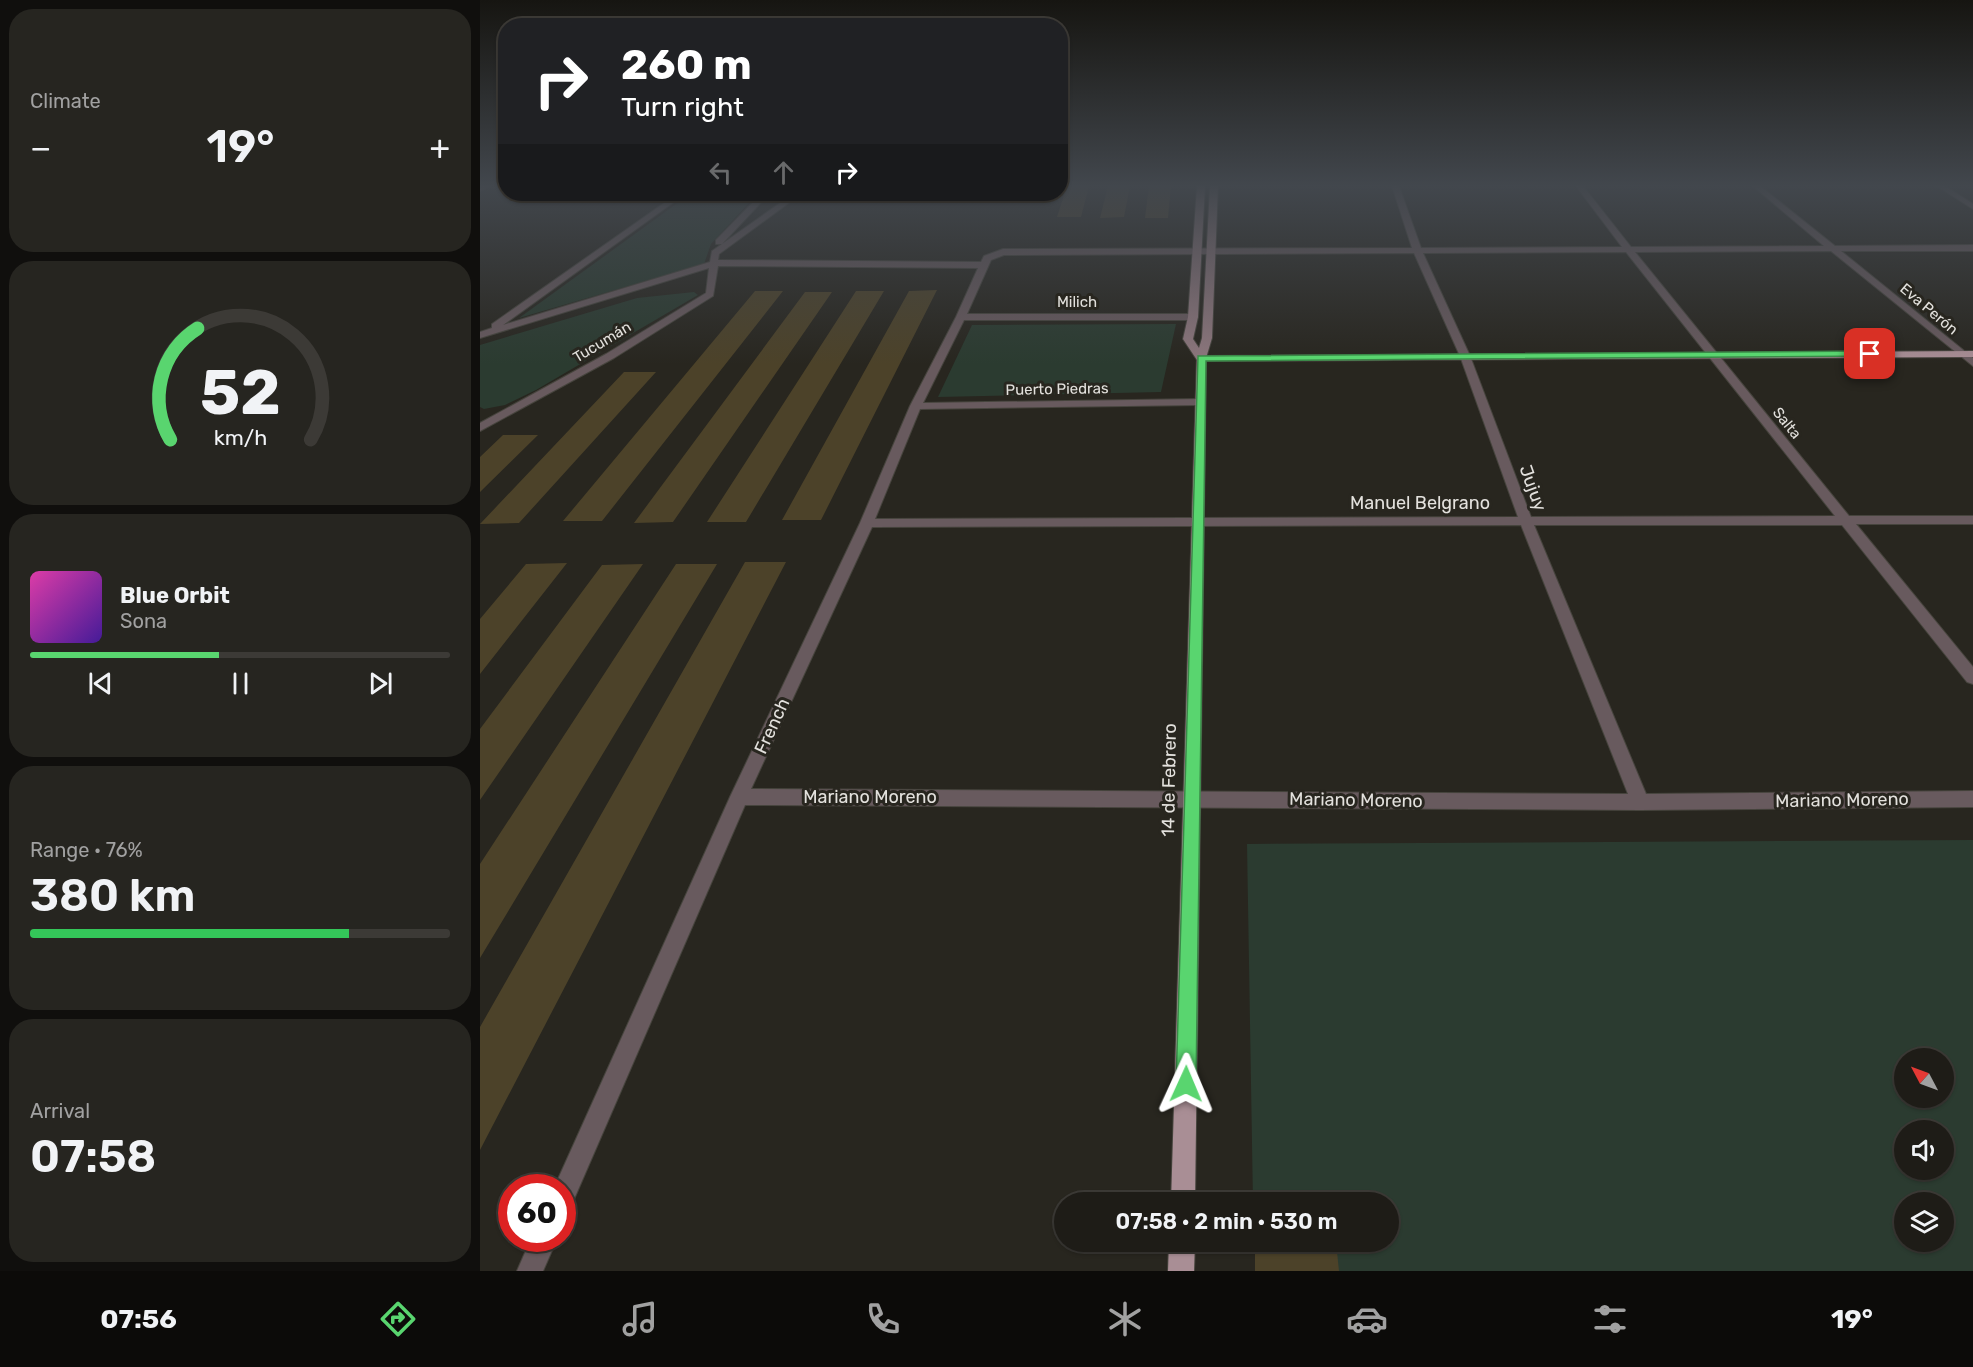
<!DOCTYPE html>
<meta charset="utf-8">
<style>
:root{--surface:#1e1c17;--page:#262520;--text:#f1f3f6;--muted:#a1a1a1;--line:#3c3a36;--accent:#59d56f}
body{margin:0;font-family:Rubik,sans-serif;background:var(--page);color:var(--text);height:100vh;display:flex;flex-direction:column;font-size:22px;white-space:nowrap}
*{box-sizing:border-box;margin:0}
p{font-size:20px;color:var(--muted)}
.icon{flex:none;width:33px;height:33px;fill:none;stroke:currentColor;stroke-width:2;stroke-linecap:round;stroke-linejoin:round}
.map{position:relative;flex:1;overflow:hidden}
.panel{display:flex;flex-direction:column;gap:9px;padding:9px;background:#100f0d;width:480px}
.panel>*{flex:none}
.banner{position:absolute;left:18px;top:18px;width:570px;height:183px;border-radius:24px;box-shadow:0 2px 4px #0004,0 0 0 2px var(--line);background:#202124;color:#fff;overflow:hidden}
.needle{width:39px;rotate:311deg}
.controls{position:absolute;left:1414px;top:1048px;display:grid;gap:12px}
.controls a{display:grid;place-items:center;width:60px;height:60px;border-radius:50%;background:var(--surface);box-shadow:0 2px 4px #0004,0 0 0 2px var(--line);font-size:30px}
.speed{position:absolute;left:18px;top:1174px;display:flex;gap:12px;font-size:30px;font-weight:700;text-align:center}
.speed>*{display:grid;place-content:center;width:78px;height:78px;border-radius:50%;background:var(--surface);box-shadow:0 2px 4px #0004,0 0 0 2px var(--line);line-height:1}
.speed .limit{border:9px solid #d22;background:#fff;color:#111}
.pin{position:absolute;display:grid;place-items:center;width:51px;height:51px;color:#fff;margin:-26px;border-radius:12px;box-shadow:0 3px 9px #0006}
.me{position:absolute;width:66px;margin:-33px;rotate:1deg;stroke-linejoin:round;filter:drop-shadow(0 0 4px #0008)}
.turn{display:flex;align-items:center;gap:21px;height:126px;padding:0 24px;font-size:27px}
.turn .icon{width:78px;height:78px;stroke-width:2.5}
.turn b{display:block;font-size:42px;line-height:51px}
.lanes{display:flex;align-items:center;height:57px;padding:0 24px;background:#0003;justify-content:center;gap:30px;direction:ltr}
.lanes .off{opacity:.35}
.big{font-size:45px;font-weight:600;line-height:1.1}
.panel .tile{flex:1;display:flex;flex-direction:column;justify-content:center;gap:9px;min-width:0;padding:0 21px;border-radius:24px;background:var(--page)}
.panel .dial{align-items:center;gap:0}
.dial svg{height:156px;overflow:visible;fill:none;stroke:var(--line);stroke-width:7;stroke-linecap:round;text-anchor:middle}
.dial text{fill:var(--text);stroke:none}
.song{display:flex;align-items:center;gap:18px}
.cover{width:72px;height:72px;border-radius:9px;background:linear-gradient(135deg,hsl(320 70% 55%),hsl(260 70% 35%))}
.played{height:6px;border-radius:3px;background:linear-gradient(90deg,var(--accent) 45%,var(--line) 45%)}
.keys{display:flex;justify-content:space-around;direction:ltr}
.heat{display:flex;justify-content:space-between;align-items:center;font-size:33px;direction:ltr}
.charge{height:9px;border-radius:4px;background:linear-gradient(90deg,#34c759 76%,var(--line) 0)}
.trip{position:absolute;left:574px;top:1192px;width:345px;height:60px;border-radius:30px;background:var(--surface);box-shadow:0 2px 4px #0004,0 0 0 2px var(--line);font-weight:600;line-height:60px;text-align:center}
.tabs{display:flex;height:96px;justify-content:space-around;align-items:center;background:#0c0b09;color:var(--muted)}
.tabs .icon{width:42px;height:42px}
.tabs .selected{color:var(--accent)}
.tabs b{font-size:27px;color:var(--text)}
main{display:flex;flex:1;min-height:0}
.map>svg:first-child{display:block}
.green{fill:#2b3b30;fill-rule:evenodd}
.building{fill:#4c4229}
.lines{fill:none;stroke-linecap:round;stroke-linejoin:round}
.minor-casing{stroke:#46443d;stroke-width:2}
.secondary-casing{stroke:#46443d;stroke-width:2}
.primary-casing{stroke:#46443d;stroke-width:2}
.minor{fill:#685a5e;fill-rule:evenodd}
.secondary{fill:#8d777d;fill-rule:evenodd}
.primary{fill:#a98e95;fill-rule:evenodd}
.route{fill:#59d56f;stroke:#3a8a48;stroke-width:1.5}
.labels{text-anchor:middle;stroke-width:6;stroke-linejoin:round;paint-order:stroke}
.far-street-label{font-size:15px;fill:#e3e1dd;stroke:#28261f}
.street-label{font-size:18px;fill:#e3e1dd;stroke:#28261f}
</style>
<main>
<section class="panel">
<div class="tile"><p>Climate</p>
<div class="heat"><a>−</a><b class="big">19°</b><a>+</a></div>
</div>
<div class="tile dial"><svg viewBox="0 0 100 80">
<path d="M14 69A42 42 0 1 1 86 69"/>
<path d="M14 69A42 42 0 0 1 28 12" stroke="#59d56f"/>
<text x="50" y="56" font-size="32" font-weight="700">52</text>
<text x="50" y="72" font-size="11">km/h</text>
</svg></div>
<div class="tile">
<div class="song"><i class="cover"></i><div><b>Blue Orbit</b><p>Sona</p></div></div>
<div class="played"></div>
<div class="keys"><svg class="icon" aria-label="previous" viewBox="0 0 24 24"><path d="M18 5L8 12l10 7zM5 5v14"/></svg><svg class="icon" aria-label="pause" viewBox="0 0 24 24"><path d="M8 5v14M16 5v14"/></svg><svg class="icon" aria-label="next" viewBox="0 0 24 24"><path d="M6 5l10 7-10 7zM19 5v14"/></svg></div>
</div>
<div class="tile"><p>Range · 76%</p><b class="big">380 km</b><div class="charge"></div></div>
<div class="tile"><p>Arrival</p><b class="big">07:58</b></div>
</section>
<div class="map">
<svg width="1493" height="1271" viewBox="0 0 1493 1271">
<rect width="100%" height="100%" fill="#28261f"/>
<path class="green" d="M210,194h67l-46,50 -7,20 -185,54z
M214,292l4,3 -162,95 -31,15 -21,4 -4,-2v-62l157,-47z
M696,324l-15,68 -223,5 34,-72z
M1493,840v431h-718v-29h134v-39h-136l-6,-359zM1425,1059h39v39h-39zM1425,1131h39v39h-39zM1425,1203h39v39h-39z"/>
<path class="building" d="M587,186h22l-8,31h-24z
M628,186h22l-6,31 -24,1z
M669,186h22l-3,32h-23z
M457,290l-116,230h-39l127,-229z
M275,291h28l-181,230h-39z
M376,291h28l-138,231h-39z
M325,292h27l-159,230 -39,1z
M144,372h32l-137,151 -39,1z
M23,435h35l-58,57v-35z
M265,562h41l-306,588v-123z
M87,563l-87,111v-55l46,-55z
M163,564l-163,236v-71l122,-164z
M196,564h41l-237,394v-94z
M852,1197l1,6h-80v-4z
M775,1242h81l3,29h-84z"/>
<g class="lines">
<g class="minor-casing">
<path id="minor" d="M0,186h10l-10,5z
M912,186h7l22,62 201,-1 -46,-61h7l48,61 193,-1 -71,-60h7l75,60 138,-1v6h-132l132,107v8l-142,-115 -196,1 214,264h124v8h-117l117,143v17l-6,-2 -125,-157h-308l112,269 327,-3v16l-333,3 -895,-5 -174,401 -9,3v-21h-8l176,-391 130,-274 50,-117 46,-89 22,-49 -260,-2 -5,30 -99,62 -134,73v-8l126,-69 100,-61 3,-25 -229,70v-6l12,-4v-4l185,-130h8l-182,131 207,-63 2,-11 81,-57h8l-82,60 -1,6 263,2 3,-6 19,-7 409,-1zM1146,252l209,264 -304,1 -61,-161 -47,-103zM934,253l46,103 58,161 -643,2 45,-110 279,-4 6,-3 -6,-3 -276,4 41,-83h229l5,-3 -5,-3h-226l24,-54 13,-5zM1041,525l107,269 -877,-5 121,-262z
M1457,186h8l28,18v5z
M281,194h8l-47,50h-6v-4z
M51,1239h26l-14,32h-26z"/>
</g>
<g class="secondary-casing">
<path id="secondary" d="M717,186h8l-7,131 -5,22 6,9 3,-10 8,-152h8l-6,152 -6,20 -5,3 -4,-1 -14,-21 5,-22z"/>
</g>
<g class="primary-casing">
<path id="primary" d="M1493,351v6l-767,4 -11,842h-24l26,-847z
M689,1242h26l-1,29h-26z"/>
</g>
<use href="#minor" class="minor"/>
<use href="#secondary" class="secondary"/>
<use href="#primary" class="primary"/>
</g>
<linearGradient id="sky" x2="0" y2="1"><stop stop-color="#161511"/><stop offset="0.51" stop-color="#42474d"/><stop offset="1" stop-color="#42474d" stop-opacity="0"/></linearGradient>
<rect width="1493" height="364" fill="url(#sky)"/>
<path class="route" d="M1390,351l5,3 -1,2 -668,5 -10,723 -3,7 -7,3 -7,-3 -3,-7 22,-728z"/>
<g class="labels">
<g class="far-street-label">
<text x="597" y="307">Milich</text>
<text transform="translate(1449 309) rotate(40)" y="5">Eva Perón</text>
<text transform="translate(122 342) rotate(-31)" y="5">Tucumán</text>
<text transform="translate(577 389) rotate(-1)" y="5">Puerto Piedras</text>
<text transform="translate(1307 423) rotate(51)" y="5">Salta</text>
</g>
<g class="street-label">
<text transform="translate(1053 488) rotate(70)" y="6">Jujuy</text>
<text x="940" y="509">Manuel Belgrano</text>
<text transform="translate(292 726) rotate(-65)" y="6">French</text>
<text transform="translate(689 780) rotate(-89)" y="6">14 de Febrero</text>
<text x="390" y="803">Mariano Moreno</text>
<text transform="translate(876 800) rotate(1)" y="6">Mariano Moreno</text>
<text transform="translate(1362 800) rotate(-1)" y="6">Mariano Moreno</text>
</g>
</g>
</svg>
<div class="controls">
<a><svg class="needle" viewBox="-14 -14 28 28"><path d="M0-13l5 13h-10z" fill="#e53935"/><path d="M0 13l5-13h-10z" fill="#a1a1a1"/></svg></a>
<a><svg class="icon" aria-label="sound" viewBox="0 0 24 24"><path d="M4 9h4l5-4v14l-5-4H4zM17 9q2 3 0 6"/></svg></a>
<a><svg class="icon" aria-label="layers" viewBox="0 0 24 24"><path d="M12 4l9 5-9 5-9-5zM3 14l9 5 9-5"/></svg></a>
</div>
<div class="speed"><div class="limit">60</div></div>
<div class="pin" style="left:1390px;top:354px;background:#d93025"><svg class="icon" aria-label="arrive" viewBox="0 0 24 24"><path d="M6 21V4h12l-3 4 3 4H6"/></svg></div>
<svg class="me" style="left:706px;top:1084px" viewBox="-20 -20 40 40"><path d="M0-17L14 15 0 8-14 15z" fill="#59d56f" stroke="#fff" stroke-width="4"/></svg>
<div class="trip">07:58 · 2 min · 530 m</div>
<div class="banner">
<div class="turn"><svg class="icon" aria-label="right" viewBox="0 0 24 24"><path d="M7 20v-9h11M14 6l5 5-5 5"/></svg><div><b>260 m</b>Turn right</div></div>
<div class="lanes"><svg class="icon off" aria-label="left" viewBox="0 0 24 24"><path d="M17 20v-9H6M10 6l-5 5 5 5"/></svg><svg class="icon off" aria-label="ahead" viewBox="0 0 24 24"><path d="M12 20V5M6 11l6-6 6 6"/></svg><svg class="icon" aria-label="right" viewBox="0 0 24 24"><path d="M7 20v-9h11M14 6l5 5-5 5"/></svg></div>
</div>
</div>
</main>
<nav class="tabs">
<b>07:56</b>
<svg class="icon selected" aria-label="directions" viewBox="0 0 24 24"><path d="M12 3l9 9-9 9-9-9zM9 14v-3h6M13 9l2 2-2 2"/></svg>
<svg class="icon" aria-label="music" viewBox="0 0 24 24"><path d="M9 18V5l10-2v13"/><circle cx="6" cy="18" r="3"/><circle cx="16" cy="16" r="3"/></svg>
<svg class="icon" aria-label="phone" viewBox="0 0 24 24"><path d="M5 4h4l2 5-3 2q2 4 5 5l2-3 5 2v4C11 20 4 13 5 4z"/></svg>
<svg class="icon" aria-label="climate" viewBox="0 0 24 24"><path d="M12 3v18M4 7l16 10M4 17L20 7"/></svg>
<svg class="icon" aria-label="car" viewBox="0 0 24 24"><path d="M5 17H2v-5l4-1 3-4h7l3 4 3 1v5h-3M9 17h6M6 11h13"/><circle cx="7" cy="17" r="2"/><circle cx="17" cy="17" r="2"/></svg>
<svg class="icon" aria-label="filters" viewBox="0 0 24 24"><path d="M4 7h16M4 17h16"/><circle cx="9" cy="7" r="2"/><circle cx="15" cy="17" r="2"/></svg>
<b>19°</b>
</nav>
